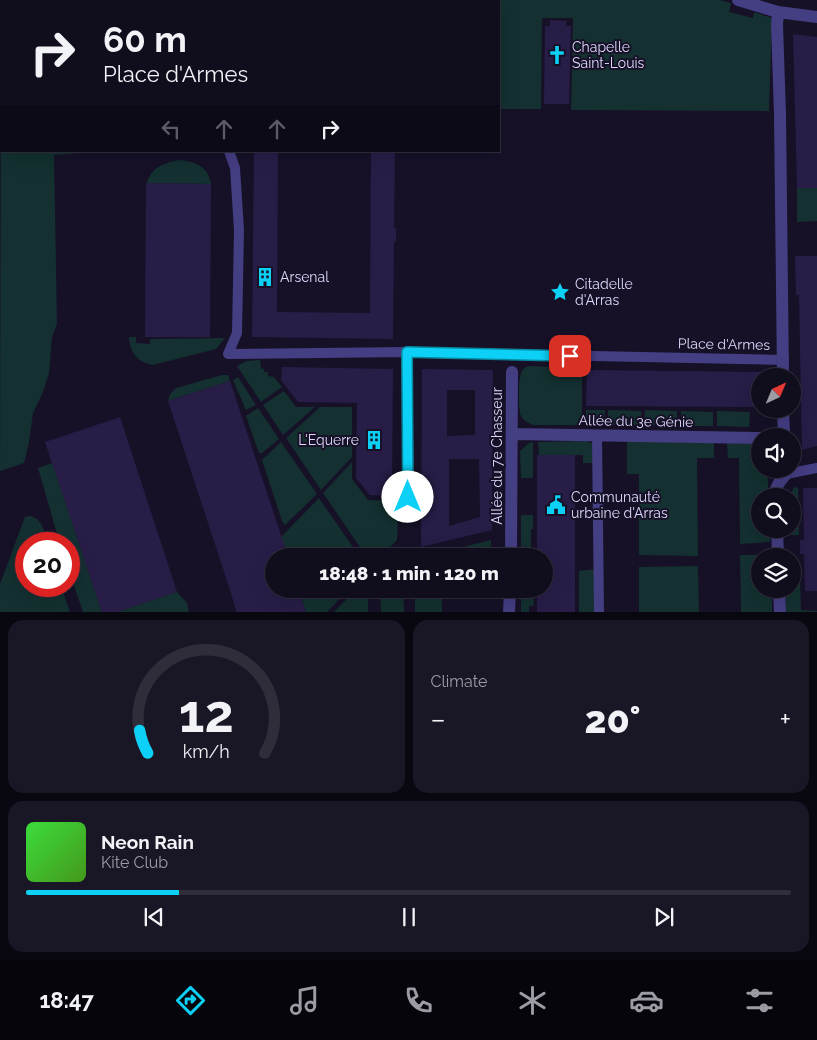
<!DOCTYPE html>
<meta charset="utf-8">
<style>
:root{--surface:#100d1d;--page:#191626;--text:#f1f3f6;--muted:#9c9ca4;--line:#302d3b;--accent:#0cd0f5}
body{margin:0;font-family:Raleway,sans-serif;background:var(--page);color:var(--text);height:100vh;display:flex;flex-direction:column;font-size:19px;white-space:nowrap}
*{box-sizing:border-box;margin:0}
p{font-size:16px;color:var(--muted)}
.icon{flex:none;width:28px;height:28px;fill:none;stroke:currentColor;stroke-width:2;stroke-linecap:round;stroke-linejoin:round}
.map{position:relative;height:612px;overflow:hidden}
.panel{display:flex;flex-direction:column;gap:8px;padding:8px;background:#090710;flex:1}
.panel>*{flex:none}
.guide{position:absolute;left:0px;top:0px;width:500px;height:152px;box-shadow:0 5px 20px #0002,0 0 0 1px var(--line);background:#100d1d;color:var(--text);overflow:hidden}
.needle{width:32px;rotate:44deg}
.tools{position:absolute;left:751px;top:368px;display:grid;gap:10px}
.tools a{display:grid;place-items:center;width:50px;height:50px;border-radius:50%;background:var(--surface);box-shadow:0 5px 20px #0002,0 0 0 1px var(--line);font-size:25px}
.speed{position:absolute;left:15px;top:532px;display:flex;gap:10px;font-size:25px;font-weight:700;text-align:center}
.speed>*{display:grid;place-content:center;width:65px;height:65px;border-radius:50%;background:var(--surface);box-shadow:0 5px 20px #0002,0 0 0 1px var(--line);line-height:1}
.speed .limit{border:8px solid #d22;background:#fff;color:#111}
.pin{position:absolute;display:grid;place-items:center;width:42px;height:42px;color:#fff;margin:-21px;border-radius:10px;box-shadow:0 2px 8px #0006}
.me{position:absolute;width:55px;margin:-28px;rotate:0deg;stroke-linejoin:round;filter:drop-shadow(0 0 4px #0008)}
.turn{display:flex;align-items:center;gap:18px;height:105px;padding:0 20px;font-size:22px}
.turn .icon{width:65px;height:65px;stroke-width:2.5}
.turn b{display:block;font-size:35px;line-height:42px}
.lanes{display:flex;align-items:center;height:48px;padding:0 20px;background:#0003;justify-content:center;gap:25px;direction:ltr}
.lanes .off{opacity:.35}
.big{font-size:38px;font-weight:800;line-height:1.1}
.panel .card{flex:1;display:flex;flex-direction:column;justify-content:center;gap:8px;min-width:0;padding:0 18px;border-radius:15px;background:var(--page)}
.panel .dial{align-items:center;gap:0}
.dial svg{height:130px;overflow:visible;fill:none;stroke:var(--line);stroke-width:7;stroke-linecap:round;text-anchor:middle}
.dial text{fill:var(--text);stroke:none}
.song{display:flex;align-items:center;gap:15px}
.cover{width:60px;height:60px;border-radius:8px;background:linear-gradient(135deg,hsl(120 70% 55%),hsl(100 70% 35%))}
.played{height:5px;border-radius:2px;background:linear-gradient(90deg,var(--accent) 20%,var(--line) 20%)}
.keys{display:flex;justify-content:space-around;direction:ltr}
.heat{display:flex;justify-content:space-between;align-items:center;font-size:28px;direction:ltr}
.panel .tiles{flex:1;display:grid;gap:8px;grid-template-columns:1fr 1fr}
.card:last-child{grid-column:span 2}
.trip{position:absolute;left:265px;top:548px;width:288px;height:50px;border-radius:25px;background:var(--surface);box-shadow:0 5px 20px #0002,0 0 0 1px var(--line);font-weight:800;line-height:50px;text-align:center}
.tabs{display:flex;height:80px;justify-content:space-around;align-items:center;background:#06050c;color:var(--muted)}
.tabs .icon{width:35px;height:35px}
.tabs .on{color:var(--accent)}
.tabs b{font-size:22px;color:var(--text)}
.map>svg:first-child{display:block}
.green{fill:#143030}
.building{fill:#281d47;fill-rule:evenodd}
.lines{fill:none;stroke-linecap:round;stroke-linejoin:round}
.service{stroke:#443e83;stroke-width:10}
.minor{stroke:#443e83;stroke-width:12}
.route-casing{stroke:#08879f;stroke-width:12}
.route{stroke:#0cd0f5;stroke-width:9}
.labels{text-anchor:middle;stroke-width:4;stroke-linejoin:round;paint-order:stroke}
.poi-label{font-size:14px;fill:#ded8fd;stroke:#161127;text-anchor:start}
.street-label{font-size:14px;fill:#ded8fd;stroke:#161127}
</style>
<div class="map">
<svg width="817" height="613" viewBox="0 0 817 613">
<rect width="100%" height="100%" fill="#161127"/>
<path class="green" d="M0,0h204l-203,1 -1,31z
M498,0h222l11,3 -2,9 24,6 1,-6 18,6 -3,93 -198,-1 2,-92h-31l-1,91h-42z
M1,66v85h106l-53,4 3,169 -5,13 -3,36 -6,19 -10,21 -4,29 -5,21 -24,8z
M179,160c17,2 29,6 32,24l-64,-1c4,-16 17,-20 32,-23z
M797,188h20v33l-20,1z
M129,337h7v6l14,1v-5l75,-1 -9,11 -63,16c-16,-3 -23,-12 -24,-28z
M260,360l1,8 3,1v3h4v4l6,1 8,10 -21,15 -24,-36 10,-5z
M529,366l53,2v57h-48c-6,-2 -10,-4 -13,-9 -3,-7 -3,-39 1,-45 2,-3 4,-4 7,-5z
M222,375h6l2,6 -62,20 2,-7 6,-6z
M238,377l18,28 -10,5 -13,-30z
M284,391l12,16h19l-32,28 -20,-30z
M320,407h32v50l-31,33 -35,-52z
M258,408l21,31 -17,14h-3l-13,-37z
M586,410h19l-1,15 -18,-1z
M608,410l33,1v14h-33z
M645,410l32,1v15l-33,-1z
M681,411l32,1v14h-32z
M717,411l33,1 -1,15 -32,-1z
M586,441l8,3 -1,19h-10v-8h-44l-1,-13z
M627,441l87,2v15h-17l1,98 -59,-1v-81h-12z
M281,442l36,52 -32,31 -3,-4 -20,-61z
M533,442v36h-12l-1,-27 9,-8z
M727,443l25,1 8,7v18h7l2,27h-9v33h10v13l-30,2 -1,-86h-11z
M352,462v17l16,21 31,1 -2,39 -15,16h-16l-43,-63z
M52,463l3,8 47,141h-19l-14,-41v-27h-9l-22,-76z
M794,487l4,1 1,47h-8l1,-39 -1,-2z
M319,498l40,58h-71l-7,-19z
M521,515h12v14h-2v27h-10z
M29,516c14,2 15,16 19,28h-22v42h35l9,26h-70v-28l25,-67z
M491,540v16h-64z
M740,555h30v1h-10v33h12v23h-31z
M698,566l1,46h-60v-45z
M597,569l-1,43 -17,1v-42z
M800,573l1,37 16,1v1h-31l-1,-23h7l1,-15z
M298,589h51l-23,24 -20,-1z
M357,589h11v23h-34z
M380,589h23l1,23h-23z
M415,589h27v23h-27z
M521,589h12l1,17h-5v6h-8z
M177,592l10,11 2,9 -75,1z"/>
<path class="building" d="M550,20l16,1v5h5l-2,78h-25l1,-78h5z
M793,34l24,3v151h-20z
M254,151h24l-1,161 93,1 1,-162h24l-1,77h2v13l-2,1 -1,97 -141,-2z
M146,183l65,1 -1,153h-65z
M795,256h22v190l-15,4 -3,-155h-3z
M282,367l111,2 -1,127 -22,-1 -14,-17 1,-75 -59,-1 -17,-22z
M422,369l71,1 -1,160 -71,17zM447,390h28v45l-28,1zM449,459h30l1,58 -31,9z
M587,370l173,2v35l-174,-1z
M230,381l58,175h-14v33h24l8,24h-69l-7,-23 -62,-189z
M120,417l57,175 -63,21h-12l-57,-171z
M537,455h38v158h-38v-24h7v-33h-7z
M803,488h14v103h-12l-1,-37h-4v-14h4z"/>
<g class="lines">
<path class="service" d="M0,14l1,1
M0,52l1,-1
M229,151l6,17 4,62 -2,103 -9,21 179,-2 377,8
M407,352v145
M597,435l2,178
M786,474l31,-6"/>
<path class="minor" d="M738,0l40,12 39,5
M330,1l1,-1
M778,12l-1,13 3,89 3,262
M783,409l1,27
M512,434l248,4
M775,496c0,-9 5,-15 11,-22v-5
M777,529l1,27
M511,556l1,-184
M779,589l1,24
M509,613l1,-24"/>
</g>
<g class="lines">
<g class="route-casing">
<path id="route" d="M408,497l-1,-145 163,4"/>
</g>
<use href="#route" class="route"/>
</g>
<defs>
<g id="church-bare" transform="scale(1.5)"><path d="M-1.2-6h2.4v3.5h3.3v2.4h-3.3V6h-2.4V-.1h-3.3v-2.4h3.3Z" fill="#0cd0f5" stroke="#161127" stroke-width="2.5" paint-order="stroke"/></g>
<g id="building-bare" transform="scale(1.5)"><path d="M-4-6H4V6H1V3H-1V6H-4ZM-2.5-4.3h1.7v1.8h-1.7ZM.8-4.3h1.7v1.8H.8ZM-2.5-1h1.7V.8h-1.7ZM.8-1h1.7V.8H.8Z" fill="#0cd0f5" stroke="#161127" stroke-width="2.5" paint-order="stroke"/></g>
<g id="sight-bare" transform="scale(1.5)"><path d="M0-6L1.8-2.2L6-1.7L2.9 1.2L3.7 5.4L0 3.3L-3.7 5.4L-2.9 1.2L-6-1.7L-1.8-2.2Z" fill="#0cd0f5" stroke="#161127" stroke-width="2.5" paint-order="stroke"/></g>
<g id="civic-bare" transform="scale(1.5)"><path d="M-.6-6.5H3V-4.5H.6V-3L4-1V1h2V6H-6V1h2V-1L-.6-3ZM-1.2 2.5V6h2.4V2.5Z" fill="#0cd0f5" stroke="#161127" stroke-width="2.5" paint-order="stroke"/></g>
</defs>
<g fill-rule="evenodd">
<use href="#church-bare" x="557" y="55"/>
<use href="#building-bare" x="265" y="277"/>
<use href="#sight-bare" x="560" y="292"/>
<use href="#building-bare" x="374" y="440"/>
<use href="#civic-bare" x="556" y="505"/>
</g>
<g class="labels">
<g class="poi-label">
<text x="572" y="52">Chapelle<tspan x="572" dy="16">Saint-Louis</tspan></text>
<text x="280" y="282">Arsenal</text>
<text x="575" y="289">Citadelle<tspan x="575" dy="16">d'Arras</tspan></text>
<text x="359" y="445" text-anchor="end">L'Equerre</text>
<text x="571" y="502">Communauté<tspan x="571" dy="16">urbaine d'Arras</tspan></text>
</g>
<g class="street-label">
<text transform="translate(724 344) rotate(1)" y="5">Place d'Armes</text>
<text transform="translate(636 421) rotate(1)" y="5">Allée du 3e Génie</text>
<text transform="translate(497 456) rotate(-90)" y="5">Allée du 7e Chasseur</text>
</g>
</g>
</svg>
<div class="tools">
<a><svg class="needle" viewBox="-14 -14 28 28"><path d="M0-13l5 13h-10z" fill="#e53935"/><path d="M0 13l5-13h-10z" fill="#9c9ca4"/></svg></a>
<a><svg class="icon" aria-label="sound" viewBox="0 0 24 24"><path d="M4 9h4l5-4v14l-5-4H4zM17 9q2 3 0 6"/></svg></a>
<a><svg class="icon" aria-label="search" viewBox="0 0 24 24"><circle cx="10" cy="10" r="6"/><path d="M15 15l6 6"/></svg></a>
<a><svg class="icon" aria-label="layers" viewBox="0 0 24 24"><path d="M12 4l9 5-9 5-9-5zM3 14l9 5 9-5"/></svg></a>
</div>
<div class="speed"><div class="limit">20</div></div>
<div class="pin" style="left:570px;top:356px;background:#d93025"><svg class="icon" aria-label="arrive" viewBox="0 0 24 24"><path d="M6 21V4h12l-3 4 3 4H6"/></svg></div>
<svg class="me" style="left:408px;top:497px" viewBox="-20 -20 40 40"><circle r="19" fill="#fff"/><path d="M0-13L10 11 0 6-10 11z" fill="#0cd0f5"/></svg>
<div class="trip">18:48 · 1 min · 120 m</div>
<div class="guide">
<div class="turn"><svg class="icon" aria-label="right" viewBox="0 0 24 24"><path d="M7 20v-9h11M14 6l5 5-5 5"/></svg><div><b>60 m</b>Place d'Armes</div></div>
<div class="lanes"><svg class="icon off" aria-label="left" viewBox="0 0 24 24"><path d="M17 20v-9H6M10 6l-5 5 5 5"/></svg><svg class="icon off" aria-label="ahead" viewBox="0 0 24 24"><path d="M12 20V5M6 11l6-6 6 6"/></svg><svg class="icon off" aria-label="ahead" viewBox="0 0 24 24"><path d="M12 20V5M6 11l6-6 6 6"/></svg><svg class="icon" aria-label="right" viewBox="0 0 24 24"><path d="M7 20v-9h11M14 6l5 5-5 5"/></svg></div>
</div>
</div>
<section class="panel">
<div class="tiles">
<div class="card dial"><svg viewBox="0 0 100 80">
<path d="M14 69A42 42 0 1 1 86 69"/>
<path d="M14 69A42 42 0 0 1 9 55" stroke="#0cd0f5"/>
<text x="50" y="56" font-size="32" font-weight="700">12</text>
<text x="50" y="72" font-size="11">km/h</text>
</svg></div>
<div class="card"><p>Climate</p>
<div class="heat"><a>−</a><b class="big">20°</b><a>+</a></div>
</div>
<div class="card">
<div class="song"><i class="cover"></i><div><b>Neon Rain</b><p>Kite Club</p></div></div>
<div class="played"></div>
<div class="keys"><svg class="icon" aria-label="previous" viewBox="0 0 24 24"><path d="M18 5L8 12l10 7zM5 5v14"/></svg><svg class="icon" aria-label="pause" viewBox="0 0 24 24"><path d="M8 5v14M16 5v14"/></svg><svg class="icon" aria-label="next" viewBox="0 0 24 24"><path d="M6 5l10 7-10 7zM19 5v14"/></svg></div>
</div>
</div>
</section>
<nav class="tabs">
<b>18:47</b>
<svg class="icon on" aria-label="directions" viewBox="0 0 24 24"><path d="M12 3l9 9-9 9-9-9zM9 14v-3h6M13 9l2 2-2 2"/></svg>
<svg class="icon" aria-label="music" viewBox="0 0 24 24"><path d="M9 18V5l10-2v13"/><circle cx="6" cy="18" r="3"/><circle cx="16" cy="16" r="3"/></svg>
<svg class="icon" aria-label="phone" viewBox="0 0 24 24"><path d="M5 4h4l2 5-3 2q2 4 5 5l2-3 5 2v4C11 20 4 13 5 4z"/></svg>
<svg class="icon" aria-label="climate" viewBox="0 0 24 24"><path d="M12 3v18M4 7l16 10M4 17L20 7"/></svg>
<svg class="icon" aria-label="car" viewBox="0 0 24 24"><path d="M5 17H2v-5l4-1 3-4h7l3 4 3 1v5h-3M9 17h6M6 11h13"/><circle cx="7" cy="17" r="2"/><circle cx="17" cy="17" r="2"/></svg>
<svg class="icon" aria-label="filters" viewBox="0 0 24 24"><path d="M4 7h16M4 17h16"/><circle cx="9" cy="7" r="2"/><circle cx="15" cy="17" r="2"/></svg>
</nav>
